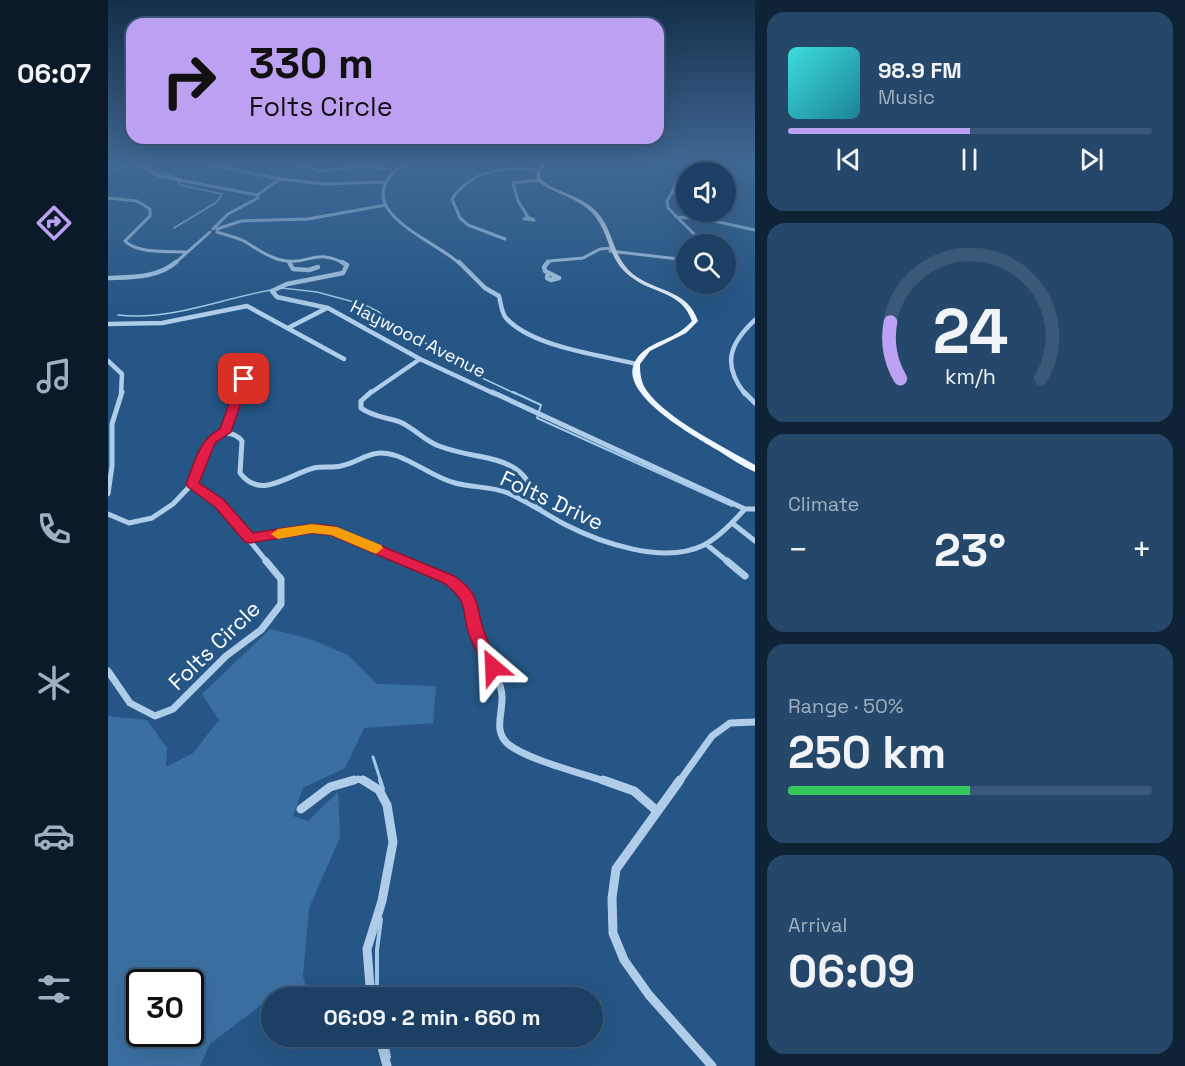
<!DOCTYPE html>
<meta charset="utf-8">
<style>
:root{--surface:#1c4064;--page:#25476a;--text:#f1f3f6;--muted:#a0afbf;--line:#3a5978;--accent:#bca0f2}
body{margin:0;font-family:"Space Grotesk",sans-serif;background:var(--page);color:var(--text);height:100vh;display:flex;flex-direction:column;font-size:22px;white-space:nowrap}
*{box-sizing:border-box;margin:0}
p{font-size:20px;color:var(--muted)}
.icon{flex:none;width:33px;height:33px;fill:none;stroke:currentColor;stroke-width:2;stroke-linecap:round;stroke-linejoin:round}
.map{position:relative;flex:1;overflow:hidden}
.drawer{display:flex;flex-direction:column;gap:12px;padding:12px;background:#0f2337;width:430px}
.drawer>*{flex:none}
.hud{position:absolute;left:18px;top:18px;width:538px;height:126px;border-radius:18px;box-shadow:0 6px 24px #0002,0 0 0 2px var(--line);background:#bca0f2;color:#111;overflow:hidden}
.controls{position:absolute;left:568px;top:162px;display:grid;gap:12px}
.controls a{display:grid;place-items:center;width:60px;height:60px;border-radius:50%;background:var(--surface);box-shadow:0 6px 24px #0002,0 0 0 2px var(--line);font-size:30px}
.speed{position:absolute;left:18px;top:969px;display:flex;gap:12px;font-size:30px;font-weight:700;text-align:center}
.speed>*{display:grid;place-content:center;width:78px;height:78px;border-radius:50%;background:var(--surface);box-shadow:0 6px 24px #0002,0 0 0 2px var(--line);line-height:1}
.speed .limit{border:3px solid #111;border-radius:9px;background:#fff;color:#111}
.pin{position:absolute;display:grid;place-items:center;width:51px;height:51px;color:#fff;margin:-26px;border-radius:12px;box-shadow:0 3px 9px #0006}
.me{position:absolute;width:66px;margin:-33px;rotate:334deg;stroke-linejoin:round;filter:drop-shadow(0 0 4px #0008)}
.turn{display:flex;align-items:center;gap:21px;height:126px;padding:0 24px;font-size:27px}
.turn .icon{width:78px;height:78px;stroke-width:2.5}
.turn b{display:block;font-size:42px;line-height:51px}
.big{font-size:45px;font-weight:700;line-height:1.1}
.drawer .widget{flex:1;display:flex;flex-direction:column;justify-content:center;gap:9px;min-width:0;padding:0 21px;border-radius:18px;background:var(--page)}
.drawer .dial{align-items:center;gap:0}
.dial svg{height:156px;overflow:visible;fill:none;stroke:var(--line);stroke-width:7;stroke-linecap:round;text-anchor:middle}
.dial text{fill:var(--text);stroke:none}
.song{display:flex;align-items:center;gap:18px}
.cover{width:72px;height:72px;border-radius:9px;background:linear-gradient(135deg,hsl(180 70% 55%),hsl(190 70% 35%))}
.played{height:6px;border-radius:3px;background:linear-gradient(90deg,var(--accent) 50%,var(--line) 50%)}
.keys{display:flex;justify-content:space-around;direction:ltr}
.heat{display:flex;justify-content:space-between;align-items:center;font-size:33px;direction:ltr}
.charge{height:9px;border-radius:4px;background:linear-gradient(90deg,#34c759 50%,var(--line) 0)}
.trip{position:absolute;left:153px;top:987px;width:342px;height:60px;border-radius:30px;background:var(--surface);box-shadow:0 6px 24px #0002,0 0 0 2px var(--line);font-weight:700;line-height:60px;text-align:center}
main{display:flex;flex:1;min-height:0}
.tab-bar{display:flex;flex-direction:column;width:108px;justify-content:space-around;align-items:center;background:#0b1a28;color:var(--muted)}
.tab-bar .icon{width:42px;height:42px}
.tab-bar .active{color:var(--accent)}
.tab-bar b{font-size:27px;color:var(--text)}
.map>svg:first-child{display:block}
.green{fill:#3a70a1;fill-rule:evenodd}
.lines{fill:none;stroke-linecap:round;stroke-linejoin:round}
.stream-far3{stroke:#a3c9e9;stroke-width:1.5}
.stream-far2{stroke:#a3c9e9;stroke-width:2}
.stream-far1{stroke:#a3c9e9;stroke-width:3}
.stream{stroke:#a3c9e9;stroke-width:4}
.minor-far4{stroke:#afcde8;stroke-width:3}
.minor-far3{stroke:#afcde8;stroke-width:4.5}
.minor-far2{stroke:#afcde8;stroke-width:5}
.minor-far1{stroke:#afcde8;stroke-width:7}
.minor{stroke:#afcde8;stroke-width:9}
.primary{fill:#f1f7fe;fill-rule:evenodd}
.route{fill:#e11d48;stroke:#92132f;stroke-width:1.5}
.slow{fill:#f59e0b}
.labels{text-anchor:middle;stroke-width:6;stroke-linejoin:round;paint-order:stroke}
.far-street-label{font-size:18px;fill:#fff;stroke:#255685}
.street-label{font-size:22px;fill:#fff;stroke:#255685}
</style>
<main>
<nav class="tab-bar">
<b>06:07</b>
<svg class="icon active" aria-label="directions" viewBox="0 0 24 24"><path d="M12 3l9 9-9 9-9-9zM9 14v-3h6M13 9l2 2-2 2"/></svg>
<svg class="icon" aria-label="music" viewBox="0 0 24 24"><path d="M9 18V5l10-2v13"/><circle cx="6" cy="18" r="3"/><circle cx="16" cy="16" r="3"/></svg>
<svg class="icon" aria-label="phone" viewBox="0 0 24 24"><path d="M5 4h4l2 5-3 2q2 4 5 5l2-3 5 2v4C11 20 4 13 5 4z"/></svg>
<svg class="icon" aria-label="climate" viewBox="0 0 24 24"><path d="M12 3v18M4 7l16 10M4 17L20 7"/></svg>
<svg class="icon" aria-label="car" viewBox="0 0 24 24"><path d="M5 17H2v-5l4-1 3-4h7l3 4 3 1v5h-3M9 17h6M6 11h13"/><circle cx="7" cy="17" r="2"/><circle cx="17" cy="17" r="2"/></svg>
<svg class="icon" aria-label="filters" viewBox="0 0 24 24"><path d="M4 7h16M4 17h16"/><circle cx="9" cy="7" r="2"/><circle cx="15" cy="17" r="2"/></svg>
</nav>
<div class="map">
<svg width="647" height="1066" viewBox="0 0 647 1066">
<rect width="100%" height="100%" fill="#255685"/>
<path class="green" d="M162,629l40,10 38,16 29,29 59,2 -3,37 -69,5 -19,40 -42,20 -10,28 15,5 30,-29 2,45 -31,71 -6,68 6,21 -37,1 -1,27 -6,-23 -55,42 -10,22h-92v-350l39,4 20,28 -1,19 27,-14 26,-33 -17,-26zM32,982h50v52h-50z"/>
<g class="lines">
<path class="stream-far3" d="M34,163l5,5 30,10 3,7 42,9 -5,8 -43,26
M0,172l34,-9
M174,288l35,4 48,13 14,7 15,14 53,29 14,13 55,26
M10,315c53,6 101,-16 153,-25"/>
<path class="stream-far2" d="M405,392l28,13 -4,13 195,88"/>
<path class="stream-far1" d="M265,757l8,25"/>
<path class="stream" d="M272,780l3,9
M269,998v-48l4,-31
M277,1036l4,21"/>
<path class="minor-far4" d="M25,163l26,13 98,19
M96,163l76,16 44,5 60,-2
M188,163l23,8 43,-5 30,4
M297,163c-64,45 29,76 55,101
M579,177l-11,6 -5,11 16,-7
M563,194l-4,7 1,7 36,36
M149,195l23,-16
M0,198l29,3 13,8v7l-25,25c12,13 45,10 62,11
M419,217l7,3 -10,-1z
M420,217l-10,-16 -5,-18 26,-3
M568,217l29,2 50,11
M105,229l15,-15 30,-16 -1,-3
M109,229l24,-8 67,-2 78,-14
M109,232c9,3 18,5 27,9 12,7 23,16 37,19 28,6 34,-13 64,4
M397,239l-37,-14 -8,-7 -8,-19c19,-29 55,-33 87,-29
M502,251l77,9
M66,264l36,-32
M439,264l2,-3 34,-3 17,-9 11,-1"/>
<path class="minor-far3" d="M181,262l4,7 16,1 9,-3
M234,262l5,3 -4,8 -56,11 -15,7 5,6 51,11 92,51 75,35
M351,262l26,26 14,8c2,7 2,16 7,22 26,29 94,37 131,46
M440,262l-4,5 1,4 14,7 -8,2 -4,-2 1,-5
M0,278c23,-1 50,0 68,-16
M0,324l54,-1 85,-17 97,53
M180,328l39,-20
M0,361l14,13 -1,20
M131,394l5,-15
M261,394l51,-35
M637,394c-23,-29 -16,-50 10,-74"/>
<path class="minor-far2" d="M263,392l-10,9v7c12,9 25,9 39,14 14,6 25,19 39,24 47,18 86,3 101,64
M384,392l253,117h10
M636,392l11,11
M117,432l14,-40
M84,484l27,19 48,59
M0,494l4,-28v-42l10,-32
M0,514l21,9 23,-5 21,-14 19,-20 17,-42c9,-11 24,-12 33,-1l-2,32c21,28 49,1 74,-5 9,-2 18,0 27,-2 23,-5 29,-19 56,-10 20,7 38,22 58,27 18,5 36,3 53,10 20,9 38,21 56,31 37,19 100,41 140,21 15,-8 29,-23 41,-36
M624,523l23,18
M142,539l62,-11 20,3 77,31
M598,544l22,18"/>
<path class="minor-far1" d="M297,561c19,8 43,13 57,28 11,12 11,29 14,43 6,22 24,41 26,64 1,17 -9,35 6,48 20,16 73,29 99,38
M619,561l18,15
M0,671l22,32 25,13 18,-7 53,-53 35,-26 20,-26v-25l-15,-18
M240,782l10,-3 10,3
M571,782l33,-46 18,-13 25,-1"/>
<path class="minor" d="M255,780l16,10 8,15 6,37 -11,59 -15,48 4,49
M495,780l31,11 23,20
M572,780l-64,89 -4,29 1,35 11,27 25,35 63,71
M193,809l29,-22 24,-7
M271,1036l8,30"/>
<path class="primary" d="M436,163h4l-8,9 1,8c17,13 41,16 56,32 19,21 14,47 40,65 24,16 50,13 61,44l-12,12 -36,18 -10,13c0,10 1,19 7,27 20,28 77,56 108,74v7c-13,-6 -25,-14 -36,-21 -22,-13 -99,-55 -85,-87 8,-20 32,-22 48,-34 3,-2 7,-6 10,-9 -10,-29 -37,-27 -58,-42 -28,-18 -22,-44 -41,-65 -15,-17 -39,-20 -56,-33l-1,-9z"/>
</g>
<linearGradient id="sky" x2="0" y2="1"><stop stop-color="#142f49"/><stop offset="0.52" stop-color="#406894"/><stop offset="1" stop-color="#406894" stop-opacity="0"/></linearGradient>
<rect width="647" height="312" fill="url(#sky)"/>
<path class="route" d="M136,376l5,3 -18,53 -16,11 -16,40 25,17 29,33 59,-9 21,2 121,50c30,20 20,32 32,61 4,10 10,20 15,30l-3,5 -5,2 -6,-2c-6,-12 -12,-23 -17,-35 -10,-26 1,-34 -26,-54l-113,-48 -19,-2 -62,10 -5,-1 -30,-35 -27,-20 -2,-3c8,-20 13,-45 34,-55l18,-50z"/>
<path class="slow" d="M204,524l25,3 44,18 2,3 -7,6 -45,-19 -19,-2 -34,6 -7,-5 7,-5z"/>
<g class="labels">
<g class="far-street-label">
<text transform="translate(310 339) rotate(27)" y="6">Haywood Avenue</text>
</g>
<g class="street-label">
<text transform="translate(444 500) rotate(25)" y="8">Folts Drive</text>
<text transform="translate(106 645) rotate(-44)" y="8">Folts Circle</text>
</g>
</g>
</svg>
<div class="controls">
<a><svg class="icon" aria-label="sound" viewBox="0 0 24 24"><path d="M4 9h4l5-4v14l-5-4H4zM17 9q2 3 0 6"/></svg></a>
<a><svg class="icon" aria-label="search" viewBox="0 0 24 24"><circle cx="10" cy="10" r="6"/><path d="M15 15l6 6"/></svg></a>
</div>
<div class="speed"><div class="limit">30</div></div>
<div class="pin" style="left:136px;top:379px;background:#d93025"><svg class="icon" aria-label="arrive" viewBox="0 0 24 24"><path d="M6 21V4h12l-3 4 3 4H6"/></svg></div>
<svg class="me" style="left:385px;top:667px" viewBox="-20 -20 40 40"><path d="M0-17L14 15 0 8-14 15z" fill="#e11d48" stroke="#fff" stroke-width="4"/></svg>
<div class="trip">06:09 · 2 min · 660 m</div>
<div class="hud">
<div class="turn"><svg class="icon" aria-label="right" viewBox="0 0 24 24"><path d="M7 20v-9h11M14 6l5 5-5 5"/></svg><div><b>330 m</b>Folts Circle</div></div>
</div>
</div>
<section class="drawer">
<div class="widget">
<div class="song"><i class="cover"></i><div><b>98.9 FM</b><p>Music</p></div></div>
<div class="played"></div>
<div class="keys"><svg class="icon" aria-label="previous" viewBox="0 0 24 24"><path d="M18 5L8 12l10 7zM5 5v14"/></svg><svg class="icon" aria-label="pause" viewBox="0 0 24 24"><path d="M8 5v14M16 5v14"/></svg><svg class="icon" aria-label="next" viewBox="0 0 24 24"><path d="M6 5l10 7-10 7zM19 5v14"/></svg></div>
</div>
<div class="widget dial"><svg viewBox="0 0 100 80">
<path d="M14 69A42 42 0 1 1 86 69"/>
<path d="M14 69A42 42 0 0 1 9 40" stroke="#bca0f2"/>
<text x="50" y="56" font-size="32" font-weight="700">24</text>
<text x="50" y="72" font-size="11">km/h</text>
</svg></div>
<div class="widget"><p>Climate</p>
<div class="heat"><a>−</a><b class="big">23°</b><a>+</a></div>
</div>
<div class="widget"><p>Range · 50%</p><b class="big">250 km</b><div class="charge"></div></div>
<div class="widget"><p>Arrival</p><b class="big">06:09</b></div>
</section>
</main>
